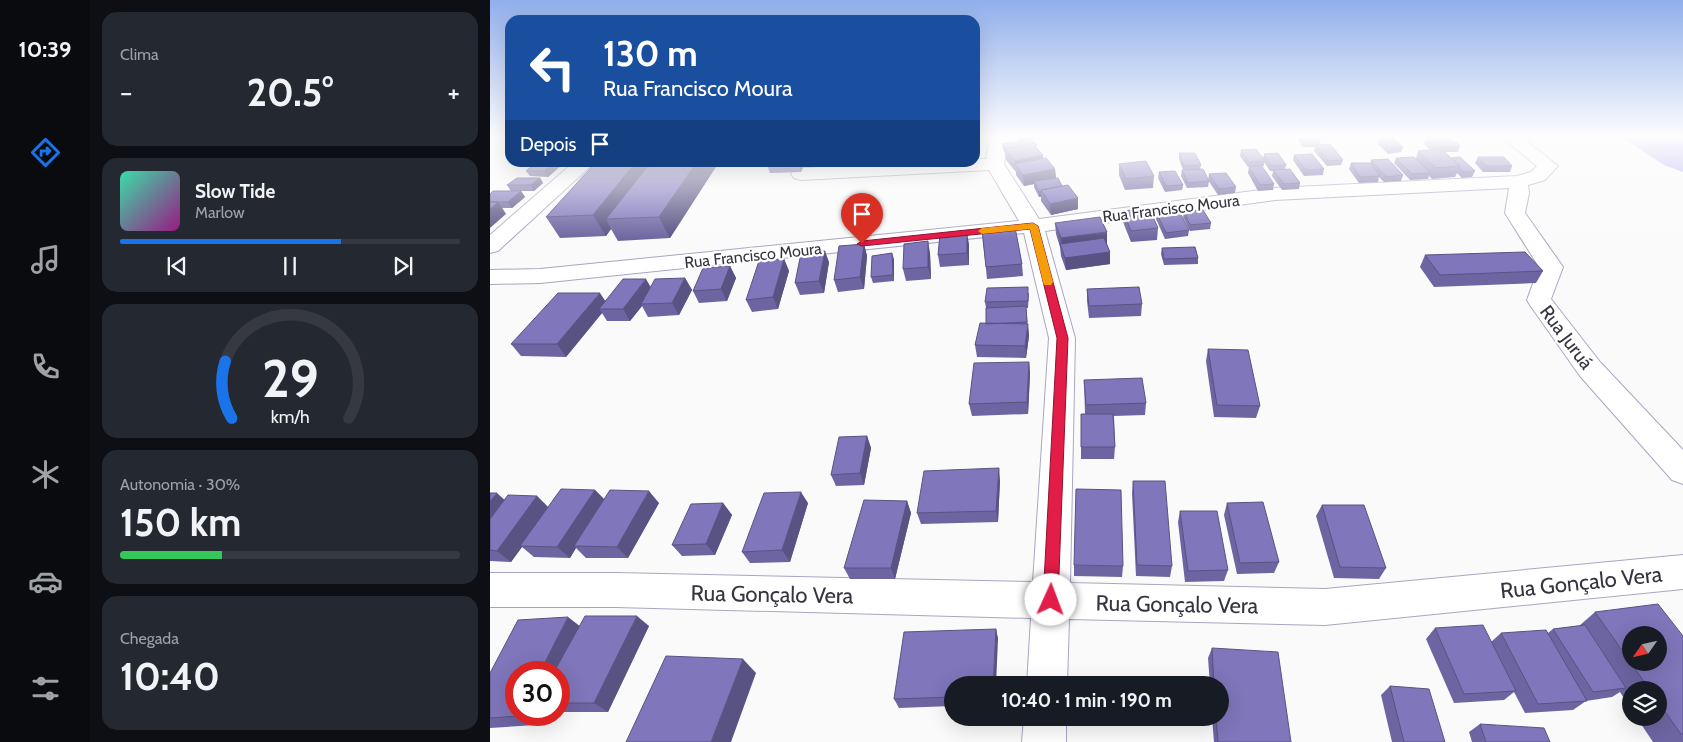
<!DOCTYPE html>
<html lang="pt">
<meta charset="utf-8">
<style>
:root{--surface:#171b24;--page:#242831;--text:#f1f3f6;--muted:#9ea1a6;--line:#363941;--accent:#1a73e8}
body{margin:0;font-family:Cabin,sans-serif;background:var(--page);color:var(--text);height:100vh;display:flex;flex-direction:column;font-size:19px;white-space:nowrap}
*{box-sizing:border-box;margin:0}
p{font-size:16px;color:var(--muted)}
.icon{flex:none;width:28px;height:28px;fill:none;stroke:currentColor;stroke-width:2;stroke-linecap:round;stroke-linejoin:round}
.map{position:relative;flex:1;overflow:hidden}
.sheet{display:flex;flex-direction:column;gap:12px;padding:12px;background:#0d0f14;width:400px}
.sheet>*{flex:none}
.banner{position:absolute;left:15px;top:15px;width:475px;height:152px;border-radius:15px;box-shadow:0 5px 20px #0002;background:#1a4fa0;color:#fff;overflow:hidden}
.needle{width:32px;rotate:236deg}
.tools{position:absolute;left:1132px;top:626px;display:grid;gap:10px}
.tools a{display:grid;place-items:center;width:45px;height:45px;border-radius:50%;background:var(--surface);box-shadow:0 5px 20px #0002;font-size:25px}
.speed{position:absolute;left:15px;top:661px;display:flex;gap:10px;font-size:25px;font-weight:700;text-align:center}
.speed>*{display:grid;place-content:center;width:65px;height:65px;border-radius:50%;background:var(--surface);box-shadow:0 5px 20px #0002;line-height:1}
.speed .limit{border:8px solid #d22;background:#fff;color:#111}
.pin{position:absolute;display:grid;place-items:center;width:42px;height:42px;color:#fff;margin:-51px -21px;border-radius:50% 50% 50% 0;rotate:-45deg;box-shadow:0 0 5px #0007}
.pin .icon{rotate:45deg}
.me{position:absolute;width:55px;margin:-28px;rotate:2deg;stroke-linejoin:round;filter:drop-shadow(0 0 4px #0008)}
.turn{display:flex;align-items:center;gap:18px;height:105px;padding:0 15px;font-size:22px}
.turn .icon{width:65px;height:65px;stroke-width:2.5}
.turn b{display:block;font-size:35px;line-height:42px}
.then{display:flex;align-items:center;height:48px;padding:0 15px;background:#0003;gap:10px;font-size:19px}
.big{font-size:38px;font-weight:700;line-height:1.1}
.sheet .widget{flex:1;display:flex;flex-direction:column;justify-content:center;gap:8px;min-width:0;padding:0 18px;border-radius:15px;background:var(--page)}
.sheet .dial{align-items:center;gap:0}
.dial svg{height:130px;overflow:visible;fill:none;stroke:var(--line);stroke-width:7;stroke-linecap:round;text-anchor:middle}
.dial text{fill:var(--text);stroke:none}
.song{display:flex;align-items:center;gap:15px}
.cover{width:60px;height:60px;border-radius:8px;background:linear-gradient(135deg,hsl(160 70% 55%),hsl(310 70% 35%))}
.played{height:5px;border-radius:2px;background:linear-gradient(90deg,var(--accent) 65%,var(--line) 65%)}
.keys{display:flex;justify-content:space-around;direction:ltr}
.heat{display:flex;justify-content:space-between;align-items:center;font-size:28px;direction:ltr}
.charge{height:8px;border-radius:4px;background:linear-gradient(90deg,#34c759 30%,var(--line) 0)}
.trip{position:absolute;left:454px;top:676px;width:285px;height:50px;border-radius:25px;background:var(--surface);box-shadow:0 5px 20px #0002;font-weight:700;line-height:50px;text-align:center}
main{display:flex;flex:1;min-height:0}
.dock{display:flex;flex-direction:column;width:90px;justify-content:space-around;align-items:center;background:#090b0e;color:var(--muted)}
.dock .icon{width:35px;height:35px}
.dock .on{color:var(--accent)}
.dock b{font-size:22px;color:var(--text)}
.map>svg:first-child{display:block}
.water{fill:#b0a8f1}
.lines{fill:none;stroke-linecap:round;stroke-linejoin:round}
.minor-casing{stroke:#a8a6c2;stroke-width:2}
.minor{fill:#fff;fill-rule:evenodd}
.wall{fill:#6d65a1}
.shaded-wall{fill:#595383}
.building{fill:#7f76bb;stroke:#595383;fill-rule:evenodd}
.route{fill:#e11d48;stroke:#92132f}
.slow{fill:#f59e0b}
.labels{text-anchor:middle;stroke-width:4.5;stroke-linejoin:round;paint-order:stroke}
.far-street-label{font-size:16px;fill:#353440;stroke:#fff}
.street-label{font-size:19px;fill:#353440;stroke:#fff}
.near-street-label{font-size:22px;fill:#353440;stroke:#fff}
</style>
<main>
<nav class="dock">
<b>10:39</b>
<svg class="icon on" aria-label="directions" viewBox="0 0 24 24"><path d="M12 3l9 9-9 9-9-9zM9 14v-3h6M13 9l2 2-2 2"/></svg>
<svg class="icon" aria-label="music" viewBox="0 0 24 24"><path d="M9 18V5l10-2v13"/><circle cx="6" cy="18" r="3"/><circle cx="16" cy="16" r="3"/></svg>
<svg class="icon" aria-label="phone" viewBox="0 0 24 24"><path d="M5 4h4l2 5-3 2q2 4 5 5l2-3 5 2v4C11 20 4 13 5 4z"/></svg>
<svg class="icon" aria-label="climate" viewBox="0 0 24 24"><path d="M12 3v18M4 7l16 10M4 17L20 7"/></svg>
<svg class="icon" aria-label="car" viewBox="0 0 24 24"><path d="M5 17H2v-5l4-1 3-4h7l3 4 3 1v5h-3M9 17h6M6 11h13"/><circle cx="7" cy="17" r="2"/><circle cx="17" cy="17" r="2"/></svg>
<svg class="icon" aria-label="filters" viewBox="0 0 24 24"><path d="M4 7h16M4 17h16"/><circle cx="9" cy="7" r="2"/><circle cx="15" cy="17" r="2"/></svg>
</nav>
<section class="sheet">
<div class="widget"><p>Clima</p>
<div class="heat"><a>−</a><b class="big">20.5°</b><a>+</a></div>
</div>
<div class="widget">
<div class="song"><i class="cover"></i><div><b>Slow Tide</b><p>Marlow</p></div></div>
<div class="played"></div>
<div class="keys"><svg class="icon" aria-label="previous" viewBox="0 0 24 24"><path d="M18 5L8 12l10 7zM5 5v14"/></svg><svg class="icon" aria-label="pause" viewBox="0 0 24 24"><path d="M8 5v14M16 5v14"/></svg><svg class="icon" aria-label="next" viewBox="0 0 24 24"><path d="M6 5l10 7-10 7zM19 5v14"/></svg></div>
</div>
<div class="widget dial"><svg viewBox="0 0 100 80">
<path d="M14 69A42 42 0 1 1 86 69"/>
<path d="M14 69A42 42 0 0 1 10 34" stroke="#1a73e8"/>
<text x="50" y="56" font-size="32" font-weight="700">29</text>
<text x="50" y="72" font-size="11">km/h</text>
</svg></div>
<div class="widget"><p>Autonomia · 30%</p><b class="big">150 km</b><div class="charge"></div></div>
<div class="widget"><p>Chegada</p><b class="big">10:40</b></div>
</section>
<div class="map">
<svg width="1193" height="742" viewBox="0 0 1193 742">
<rect width="100%" height="100%" fill="#fafafa"/>
<path class="water" d="M1130,136h63v36l-19,-7z"/>
<g class="lines">
<g class="minor-casing">
<path id="minor" d="M500,136h18l-4,28 35,55 236,-31 242,-12 14,-4 6,-6 -37,-30h20l38,30 -13,14 -17,5 1,8 -4,20 38,54 -12,32 49,63 83,88v34l-11,-4 -92,-104 -50,-71 -3,-5 12,-33 -34,-54 4,-25 -234,12 -230,31 30,107 -5,245 255,6 358,-34v34l-358,36 -256,-6 -2,66h-40l4,-67 -415,-11h-126v-34h126l417,9 16,-244 -25,-105 -484,50 -50,1v-14l50,-1 479,-48 -30,-51 -188,10 -7,-2 -3,-4 3,-4 7,-2 113,-6h61v-3h11z
M84,162h21l-97,89 -8,2v-18z
M534,718h42v24h-44z"/>
</g>
<use href="#minor" class="minor"/>
</g>
<path class="wall" d="M525,136h27v1l-10,2 11,19 12,11 1,9 6,8 16,23 -27,6 -10,-14v-4h-2l-5,-10v-3l-10,2 -8,-11v-3l-10,-12 -1,-7 -2,-3 -1,-6 18,-3z
M805,136h21l4,5 -1,4 24,15 -2,5 -14,1 -13,-15 1,-4h-12z
M963,136h32l-30,2z
M889,138l24,9 -2,5 -13,2 -11,-11z
M936,139l34,7 -2,6h-13l6,6 24,13 -3,6 -10,1 -5,-5 -2,4 -23,2 -3,-3 -1,3 -18,1 -16,-17 2,-5 20,1 2,-8 12,-1 -6,-6z
M751,150l22,8 1,-4 22,11 -1,4 15,14 -1,6 -17,1 -10,-14 1,-5h-3l-6,-9v4l-16,1 -8,-11z
M689,153l22,12 -1,4 8,11 1,-6 27,13 -1,6 -17,2 -10,-15 1,1 -1,6 -21,1 -6,-12 1,-6h1l-4,-11z
M804,155l30,14 -1,6 -19,1 -11,-16z
M988,157l34,9 -2,6h-27l-8,-9z
M881,160l32,15 -2,6 -17,1 -5,-5 -1,5 -19,1 -10,-14 2,-6 19,1z
M47,162h25l1,2 -15,13 -18,-1 -4,-5z
M106,162h123l-49,76 -52,3 -7,-12 -5,7 -46,2 -14,-21z
M276,162h39l-4,10 -31,1z
M629,164l35,12 -1,12 -28,2 -6,-15z
M759,167l25,17 -1,6 -15,1 -10,-18z
M669,172l24,13 -1,5 -17,2 -7,-14z
M50,178l3,5 -9,8h-23l-4,-6z
M31,191l4,6 -13,11h-10l4,6 -16,-20z
M633,211l35,17 -1,12 -26,2 -8,-20z
M694,211l27,12 -1,6 -20,2 -7,-14z
M667,214l32,16 -1,6 -23,3 -9,-20z
M565,223l52,21 3,20 -44,6 -5,-14 -1,-9 -4,-13z
M492,230l40,34 1,12 -36,3z
M374,244l3,12 -3,33 -26,3 -4,-12z
M479,244v21l-29,2 -2,-12z
M672,248l36,10v6l-34,1 -3,-11z
M440,253l1,26 -25,2 -3,-12z
M935,255l118,16 -7,12 -102,4 -14,-20z
M294,259l5,12 -11,38 -26,3 -6,-12z
M404,259v22l-21,2 -2,-6z
M339,262l-5,31 -24,2 -5,-12z
M240,266l6,12 -9,23 -28,2 -6,-12z
M195,278l7,12 -13,25 -31,2 -6,-11 -12,15h-23l-5,-8 -36,44 -45,-1 -10,-12 94,-43z
M597,289l55,15 -1,12 -52,2 -2,-17z
M539,293l-1,15h-2l3,28 -3,22 -49,-1 -2,-12 11,-21v-16l-1,-6z
M718,349l52,57 -4,12 -42,-1 -8,-56z
M539,362l1,12 -2,40 -56,2 -3,-12z
M594,380l62,23 -1,12 -31,1 1,31 -1,12h-33v-45h4z
M377,436l4,12 -7,37 -28,1 -5,-11z
M510,480l-2,42 -77,2 -4,-11z
M643,481l39,85 -2,11 -34,-1 -4,-83z
M105,490l9,9 55,4 -31,55h-42l-10,-10 -6,10 -36,-1 -12,-10 -11,15 -21,-1v-68l14,7 33,-4 11,11z
M417,501l4,12 -16,66h-45l-6,-11z
M233,503l9,12 -17,40 -33,1 -10,-11z
M318,503l-18,59 -40,1 -8,-11z
M737,503l52,59 -5,11 -37,1 -13,-59z
M832,505l64,63 -7,11 -45,-1 -18,-62z
M690,511l48,59 -4,11 -39,1 -7,-60z
M584,565l49,1 -1,11 -48,-1z
M1105,612l88,24v106h-30l-16,-24h22v-28h-28v19l-11,-17 -8,5 -26,4 -13,9 -48,3 -11,-21 -10,8 -50,3 -28,-64 9,-11 56,14 10,-9h47l5,-4 26,-3z
M89,626h70l-41,86h-49v-40l-43,43h23l-4,10 -45,3v-55z
M506,629l2,10 -46,46v21l-53,2 -5,-9z
M722,648l79,94h-77l-2,-24h8v-33h-10l-2,-27z
M900,686l55,56h-53l-11,-47z
M990,724l70,18h-78l-3,-10z"/>
<path class="shaded-wall" d="M530,136h22v1l-21,5z
M553,155l1,11 -29,-2v-3z
M65,162h7l1,2 -15,13 -4,-6z
M146,162h26l-56,57 5,10 -5,7 -13,-21z
M207,162h22l-49,76 -11,-21z
M308,162h7l-4,10z
M565,169l1,11 -22,1v3l-10,2 -1,-11z
M50,178l3,5 -9,8 -3,-6z
M31,191l4,6 -13,11 -4,-6z
M551,191v6h-2v-5z
M588,198v11l-27,6 -1,-11z
M8,202l8,12 -16,14v-19z
M617,232v12l-45,3 -1,-9z
M477,233l2,11v21l-2,-12z
M438,241l2,12 1,26 -3,-12z
M374,244l3,12 -3,33 -4,-12z
M335,251l4,11 -5,31 -5,-12z
M620,252v12l-44,6 -1,-12z
M402,253l2,6v22l-1,-6z
M294,259l5,12 -11,38 -5,-12z
M240,266l6,12 -9,23 -6,-12z
M195,278l7,12 -13,25 -7,-12z
M156,279l7,12 -12,13 1,2 -12,15 -7,-12z
M110,293l8,12 -9,4 3,4 -36,44 -9,-13z
M538,324l1,12 -3,22 -1,-12z
M539,362l1,12 -2,40 -1,-12z
M377,436l4,12 -7,37 -4,-12z
M509,468l1,12 -2,42 -2,-11z
M105,490l11,11 -32,45 2,2 -6,10 -13,-11z
M159,491l10,12 -31,55 -11,-11z
M311,492l7,11 -18,59 -8,-12z
M7,493l13,12 -20,25v-28z
M47,496l12,12 -29,38 2,1 -11,15 -14,-11z
M417,501l4,12 -16,66 -4,-11z
M233,503l9,12 -17,40 -9,-11z
M147,616l12,10 -41,86 -14,-9z
M78,617l13,10 -22,45h-19z
M506,629l2,10 -2,46h-3z
M253,659l13,14 -25,69h-20z
M29,715h20l-4,10 -16,-9z"/>
<path class="building" d="M810,136h16l4,5 -16,1z
M902,137l11,10 -13,1 -11,-10z
M961,138l9,8 -25,1 -9,-8z
M541,139l6,6 -2,1 -3,-3 -26,6 -4,-5z
M542,143l11,12 -28,6 -10,-12z
M840,144l13,16 -15,1 -12,-16z
M766,149l9,12 -16,1 -8,-12z
M951,149l19,17 -24,2 -18,-17z
M689,153h16l6,12 -17,1z
M788,153l8,12 -15,1 -7,-12z
M822,154l12,15 -18,1 -12,-15z
M924,157l16,16 -18,1 -16,-16z
M970,157l15,14 -11,1 -5,-4 1,-2 -9,-8z
M988,157h26l8,9h-26z
M556,158l9,11 -32,6 -8,-11z
M898,159l15,16 -17,2 -15,-17z
M656,161l8,15 -28,3 -7,-15z
M47,162h18l-11,9h-18z
M106,162h40l-43,53 -47,2z
M161,162h46l-38,55 -53,2z
M861,163h19l10,13 -20,1z
M772,166l12,18 -14,1 -11,-18z
M713,169l6,12 -21,2 -6,-13z
M800,169l10,14 -16,1 -11,-14z
M685,171l8,14 -17,1 -7,-14z
M736,173l10,14 -17,2 -10,-15z
M27,178h23l-9,7h-24z
M568,178l4,8 -21,4 1,1 -3,1 -5,-11z
M578,185l10,13 -28,6 -9,-14z
M3,191h28l-13,11h-18v-8z
M0,202h8l-8,7z
M659,208l9,20 -27,3 -8,-20z
M713,210l8,13 -21,2 -6,-14z
M689,211l10,19 -23,3 -9,-19z
M610,217l7,15 -46,6 -6,-15z
M525,227l7,37 -36,3 -4,-37z
M477,233v20l-29,2 2,-21z
M614,238l6,14 -45,6 -5,-14z
M438,241v26l-25,2 1,-25z
M374,244l-4,33 -26,3 5,-34z
M705,247l3,11 -34,1 -2,-11z
M335,251l-6,30 -24,2 6,-30z
M1035,252l18,19 -103,4 -15,-20z
M402,253l1,22 -22,2 1,-21z
M294,259l-11,38 -27,3 13,-39z
M240,266l-9,23 -28,2 10,-23z
M195,278l-13,25 -31,1 14,-25z
M133,279h23l-23,30h-24z
M538,287v14l-43,1 2,-14z
M649,287l3,17 -53,2 -2,-17z
M68,293h42l-43,51h-46z
M536,306l1,16 -41,2v-16z
M490,323l48,1 -3,22 -50,-1z
M718,349l40,1 12,56 -43,-1z
M539,362l-2,40 -58,2 5,-41z
M652,378l4,25 -60,2 -2,-25z
M591,414h32l2,33h-34z
M377,436l-7,37 -29,2 8,-38z
M509,468l-3,43 -79,2 7,-42z
M643,481h32l7,85 -35,-1z
M71,489l34,1 -38,57 -37,-1z
M586,489l45,1 2,76 -49,-1z
M120,490l39,1 -32,56 -43,-1z
M311,492l-19,58 -40,2 22,-59z
M0,493h7l-7,9z
M18,495l29,1 -40,55 -7,-1v-31z
M374,500l43,1 -16,67h-47z
M773,502l16,60 -39,1 -13,-60z
M233,503l-17,41 -34,1 19,-41z
M832,505h42l22,63 -46,-1z
M690,511h37l11,59 -40,1z
M1168,604l25,32v98h-2l-22,-31v-13h-9l-55,-78zM1141,635h28v27h-28z
M95,616h52l-43,87h-35v-31h-5z
M78,617l-28,55h-24v43h3v1l-29,2v-45l28,-53z
M993,625l33,66 -52,3 -29,-66z
M1095,625l41,63 -33,4 -40,-63z
M506,629l-3,56h-41v12l-58,2 10,-67z
M1056,630l41,71 -49,3 -37,-71z
M722,648l66,4 13,90h-73l-2,-24h4v-33h-6z
M176,656l77,3 -32,83h-85z
M900,686l39,3 16,53h-41z
M990,724l64,4 6,14h-64z"/>
<linearGradient id="sky" x2="0" y2="1"><stop stop-color="#91afec"/><stop offset="0.57" stop-color="#fdfdfd"/><stop offset="1" stop-color="#fdfdfd" stop-opacity="0"/></linearGradient>
<rect width="1193" height="240" fill="url(#sky)"/>
<path class="route" d="M543,223l5,3 30,112 -10,262 -2,6 -5,2 -6,-2 -2,-6 14,-262 -27,-109 -168,17 -5,-2 5,-3z"/>
<path class="slow" d="M543,223l5,3 15,56 -2,3h-7l-1,-3 -13,-53 -48,5 -4,-3 4,-3z"/>
<g class="labels">
<g class="far-street-label">
<text transform="translate(681 208) rotate(-7)" y="6">Rua Francisco Moura</text>
<text transform="translate(263 255) rotate(-6)" y="6">Rua Francisco Moura</text>
</g>
<g class="street-label">
<text transform="translate(1077 337) rotate(53)" y="7">Rua Juruá</text>
</g>
<g class="near-street-label">
<text transform="translate(1091 582) rotate(-6)" y="8">Rua Gonçalo Vera</text>
<text transform="translate(282 594) rotate(1)" y="8">Rua Gonçalo Vera</text>
<text transform="translate(687 604) rotate(1)" y="8">Rua Gonçalo Vera</text>
</g>
</g>
</svg>
<div class="tools">
<a><svg class="needle" viewBox="-14 -14 28 28"><path d="M0-13l5 13h-10z" fill="#e53935"/><path d="M0 13l5-13h-10z" fill="#9ea1a6"/></svg></a>
<a><svg class="icon" aria-label="layers" viewBox="0 0 24 24"><path d="M12 4l9 5-9 5-9-5zM3 14l9 5 9-5"/></svg></a>
</div>
<div class="speed"><div class="limit">30</div></div>
<div class="pin" style="left:372px;top:244px;background:#d93025"><svg class="icon" aria-label="arrive" viewBox="0 0 24 24"><path d="M6 21V4h12l-3 4 3 4H6"/></svg></div>
<svg class="me" style="left:561px;top:600px" viewBox="-20 -20 40 40"><circle r="19" fill="#fff"/><path d="M0-13L10 11 0 6-10 11z" fill="#e11d48"/></svg>
<div class="trip">10:40 · 1 min · 190 m</div>
<div class="banner">
<div class="turn"><svg class="icon" aria-label="left" viewBox="0 0 24 24"><path d="M17 20v-9H6M10 6l-5 5 5 5"/></svg><div><b>130 m</b>Rua Francisco Moura</div></div>
<div class="then">Depois<svg class="icon" aria-label="arrive" viewBox="0 0 24 24"><path d="M6 21V4h12l-3 4 3 4H6"/></svg></div>
</div>
</div>
</main>
